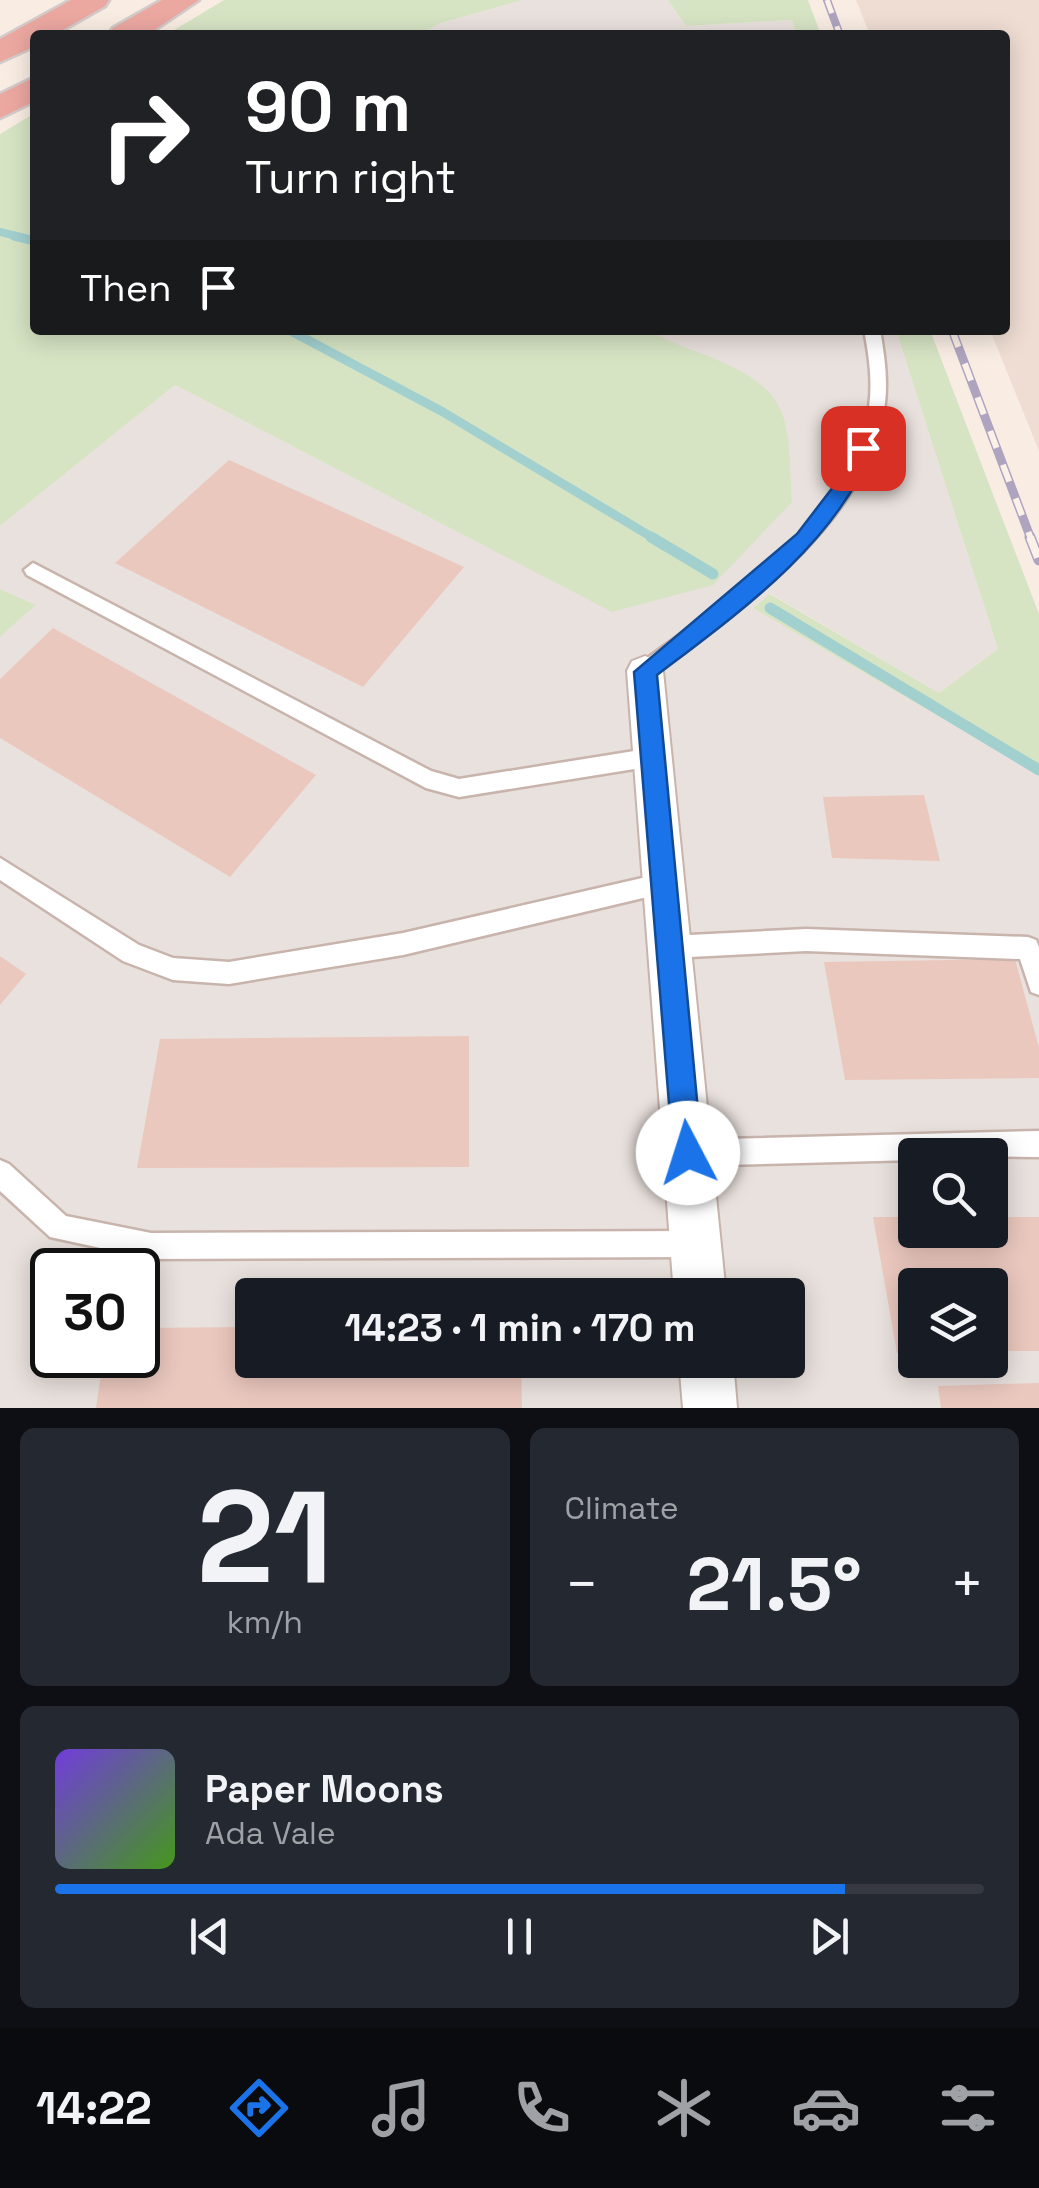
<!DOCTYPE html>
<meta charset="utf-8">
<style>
:root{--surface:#171b24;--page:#242831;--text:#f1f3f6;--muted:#9ea1a6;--line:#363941;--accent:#1a73e8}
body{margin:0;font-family:"Space Grotesk",sans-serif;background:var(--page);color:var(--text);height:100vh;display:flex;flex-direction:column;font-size:38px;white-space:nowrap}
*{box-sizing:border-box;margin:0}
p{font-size:32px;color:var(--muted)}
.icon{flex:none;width:55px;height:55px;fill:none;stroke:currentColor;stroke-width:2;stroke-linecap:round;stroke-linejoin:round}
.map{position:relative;height:1408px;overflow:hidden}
.sheet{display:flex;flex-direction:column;gap:20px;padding:20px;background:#0d0f14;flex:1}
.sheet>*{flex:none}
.top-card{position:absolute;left:30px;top:30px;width:980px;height:305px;border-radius:10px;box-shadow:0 5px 25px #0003;background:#202124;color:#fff;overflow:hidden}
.controls{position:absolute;left:898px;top:1138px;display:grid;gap:20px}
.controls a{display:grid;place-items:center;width:110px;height:110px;border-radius:10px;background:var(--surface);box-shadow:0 5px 25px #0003;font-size:50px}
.speed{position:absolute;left:30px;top:1248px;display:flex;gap:20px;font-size:50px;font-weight:700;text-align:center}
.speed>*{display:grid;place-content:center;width:130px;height:130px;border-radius:50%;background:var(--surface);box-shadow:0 5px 25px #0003;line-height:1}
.speed .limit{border:5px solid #111;border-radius:15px;background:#fff;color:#111}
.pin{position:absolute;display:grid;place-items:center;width:85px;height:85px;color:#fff;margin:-42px;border-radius:20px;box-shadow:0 5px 15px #0006}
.me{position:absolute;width:110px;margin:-55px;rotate:355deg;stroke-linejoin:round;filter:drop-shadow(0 0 8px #0008)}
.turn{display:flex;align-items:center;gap:35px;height:210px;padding:0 50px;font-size:45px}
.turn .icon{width:130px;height:130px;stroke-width:2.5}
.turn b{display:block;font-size:70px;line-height:85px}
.then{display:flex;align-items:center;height:95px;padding:0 50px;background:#0003;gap:20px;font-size:38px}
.big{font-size:75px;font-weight:600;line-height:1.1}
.sheet .card{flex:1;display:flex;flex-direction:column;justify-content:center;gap:15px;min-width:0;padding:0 35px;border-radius:15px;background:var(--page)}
.sheet .dial{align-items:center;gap:0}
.dial b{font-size:130px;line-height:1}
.song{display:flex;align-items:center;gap:30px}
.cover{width:120px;height:120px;border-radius:15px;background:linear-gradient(135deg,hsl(260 70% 55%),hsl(100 70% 35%))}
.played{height:10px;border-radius:5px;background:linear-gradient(90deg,var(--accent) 85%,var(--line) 85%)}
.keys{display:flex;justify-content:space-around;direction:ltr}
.heat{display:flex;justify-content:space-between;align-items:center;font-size:55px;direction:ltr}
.sheet .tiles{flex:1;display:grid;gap:20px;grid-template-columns:1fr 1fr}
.card:last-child{grid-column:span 2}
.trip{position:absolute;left:235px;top:1278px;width:570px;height:100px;border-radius:10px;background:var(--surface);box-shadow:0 5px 25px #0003;font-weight:600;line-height:100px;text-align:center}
.dock{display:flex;height:160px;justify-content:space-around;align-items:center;background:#090b0e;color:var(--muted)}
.dock .icon{width:70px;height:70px}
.dock .on{color:var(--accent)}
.dock b{font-size:45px;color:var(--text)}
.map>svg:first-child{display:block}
.residential{fill:#efddd3}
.industrial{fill:#e9e1dd;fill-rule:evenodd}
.green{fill:#d6e4c4}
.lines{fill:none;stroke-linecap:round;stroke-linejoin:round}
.stream-far2{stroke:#a2d0cf;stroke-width:8}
.stream-far1{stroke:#a2d0cf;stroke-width:9}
.stream{stroke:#a2d0cf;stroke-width:11}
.building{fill:#ebc8be}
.service-casing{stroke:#c8b4ac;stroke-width:5}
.minor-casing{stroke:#c8b4ac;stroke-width:4}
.motorway-casing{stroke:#d3cbca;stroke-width:5}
.service{fill:#fff;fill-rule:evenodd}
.minor{fill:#fff;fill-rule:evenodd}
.motorway{fill:#eba8a1;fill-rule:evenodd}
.rail-far2-casing{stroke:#aea4c0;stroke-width:8}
.rail-far1-casing{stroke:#aea4c0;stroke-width:9}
.rail-casing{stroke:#aea4c0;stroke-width:11}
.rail-far2{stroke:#fcf1e9;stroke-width:5;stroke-dasharray:14;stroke-linecap:butt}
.rail-far1{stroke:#fcf1e9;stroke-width:6;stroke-dasharray:18;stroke-linecap:butt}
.rail{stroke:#fcf1e9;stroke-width:8;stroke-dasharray:22;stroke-linecap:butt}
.route{fill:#1a73e8;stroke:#114b97;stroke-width:2.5}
</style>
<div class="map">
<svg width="1039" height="1408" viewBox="0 0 1039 1408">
<rect width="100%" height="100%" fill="#f9ede3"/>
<path class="residential" d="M856,0h183v451l-49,-121h15v-295h-135z"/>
<path class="industrial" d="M522,0h146l18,26 106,-6 5,15h-379l23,-12z
M648,330h248l102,319 -59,44 -168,-99 -18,14 286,167v633h-1039v-771l36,-32 -36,-16v-63l175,-141 437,226 43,-13 13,-256zM915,1155h75v75h-75zM52,1270h86v85h-86zM915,1285h75v75h-75zM252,1295h536v65h-536z"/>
<path class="green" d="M224,0h298l-81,23 -23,12h-252z
M668,0h140l13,35h-24l-5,-15 -106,6z
M35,113v217h613c45,27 124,35 137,93 6,25 5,54 7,79l-79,83 -101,27 -437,-227 -175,141v-392z
M896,330h34l109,284v161l-286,-167 17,-14 169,99 59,-44z
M0,589l36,16 -36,32z"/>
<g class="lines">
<path class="stream-far2" d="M0,232l24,6"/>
<path class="stream-far1" d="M14,236l21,5
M289,330l154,82 212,127"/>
<path class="stream" d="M651,537l62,37
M770,608l269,162"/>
</g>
<path class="building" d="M229,460l235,107 -101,120 -248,-124z
M53,628l263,147 -86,102 -230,-139v-59z
M924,795l16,66 -108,-3 -9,-61z
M0,956l26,18 -26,31z
M1015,959l24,89v30l-194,2 -21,-118z
M469,1036v131l-332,1 23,-129z
M873,1217h42v13h75v-13h49v134h-49v-66h-75v67l-18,1z
M252,1327v33h269l1,48h-426l8,-53h34v-27z
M1039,1383v25h-98l-3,-22z"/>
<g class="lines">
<g class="service-casing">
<path id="service" d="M864,330h16c5,28 9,57 3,85 -21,111 -146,197 -231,262h-14l-3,-6 3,-6c87,-64 196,-134 228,-243 8,-30 4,-62 -2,-92z
M33,563l398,208 28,8 194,-31 7,3 3,6 -3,6 -7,3 -194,31 -33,-9 -399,-213 -3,-5z
M0,858l139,87 34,13 56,4 174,-29 261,-60 8,3 3,7 -3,7 -8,3 -261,62 -174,29 -56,-4 -50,-19 -123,-81z
M806,929l222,8 8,3 3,7v48l-8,-3 -11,-33 -214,-8 -136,7 -8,-3 -4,-8 4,-8 8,-3z
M1039,1131v26l-124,-2v5l-228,6 -9,-4 -4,-9 4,-9 9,-4z
M0,1160l9,4 57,52 85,17 543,-2 9,4 4,9 -4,9 -9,4 -543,2 -101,-22 -50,-46z"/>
</g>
<g class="minor-casing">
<path id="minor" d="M645,656l13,5 5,10 63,624h-52l-47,-624 5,-10z
M679,1360h54l4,48h-54z"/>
</g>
<g class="motorway-casing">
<path id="motorway" d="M71,0h38l-4,6 -51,29h-19v11l-35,16v-23z
M162,0h37l-52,35h-39l5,-7z
M35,77v24l-35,17v-24z"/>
</g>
<use href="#service" class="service"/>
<use href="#minor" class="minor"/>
<use href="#motorway" class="motorway"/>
<g class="rail-far2-casing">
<path id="rail-far2" d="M827,0l13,35"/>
</g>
<g class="rail-far1-casing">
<path id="rail-far1" d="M952,330l79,209"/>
</g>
<g class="rail-casing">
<path id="rail" d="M1030,537l9,23"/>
</g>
<use href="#rail-far2" class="rail-far2"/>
<use href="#rail-far1" class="rail-far1"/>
<use href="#rail" class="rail"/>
</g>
<path class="route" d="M863,442l10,6c-38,97 -136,166 -216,227l45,478 -4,10 -10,5 -11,-5 -4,-10 -39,-481 163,-138 46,-60 13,-30z"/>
</svg>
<div class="controls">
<a><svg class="icon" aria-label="search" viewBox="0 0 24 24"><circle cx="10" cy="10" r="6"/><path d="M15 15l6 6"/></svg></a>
<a><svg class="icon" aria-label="layers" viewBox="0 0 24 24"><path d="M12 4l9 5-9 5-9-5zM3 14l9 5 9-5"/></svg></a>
</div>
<div class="speed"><div class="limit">30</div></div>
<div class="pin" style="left:863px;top:448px;background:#d93025"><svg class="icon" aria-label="arrive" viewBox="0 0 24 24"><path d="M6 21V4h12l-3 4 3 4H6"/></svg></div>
<svg class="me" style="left:688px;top:1153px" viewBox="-20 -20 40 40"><circle r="19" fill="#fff"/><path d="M0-13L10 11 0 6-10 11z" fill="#1a73e8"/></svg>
<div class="trip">14:23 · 1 min · 170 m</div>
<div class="top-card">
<div class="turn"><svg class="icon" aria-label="right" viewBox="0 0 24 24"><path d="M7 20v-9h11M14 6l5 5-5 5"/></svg><div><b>90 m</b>Turn right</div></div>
<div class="then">Then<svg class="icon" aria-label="arrive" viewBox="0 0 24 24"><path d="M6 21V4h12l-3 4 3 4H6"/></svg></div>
</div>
</div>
<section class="sheet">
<div class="tiles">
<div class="card dial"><b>21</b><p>km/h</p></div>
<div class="card"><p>Climate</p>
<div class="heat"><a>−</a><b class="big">21.5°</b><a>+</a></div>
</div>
<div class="card">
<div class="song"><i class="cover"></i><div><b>Paper Moons</b><p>Ada Vale</p></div></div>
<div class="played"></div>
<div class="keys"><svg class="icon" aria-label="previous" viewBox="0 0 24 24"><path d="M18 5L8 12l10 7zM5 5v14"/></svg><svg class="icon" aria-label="pause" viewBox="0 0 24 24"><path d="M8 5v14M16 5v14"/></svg><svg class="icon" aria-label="next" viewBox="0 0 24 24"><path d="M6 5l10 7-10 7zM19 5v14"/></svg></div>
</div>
</div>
</section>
<nav class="dock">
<b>14:22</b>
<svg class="icon on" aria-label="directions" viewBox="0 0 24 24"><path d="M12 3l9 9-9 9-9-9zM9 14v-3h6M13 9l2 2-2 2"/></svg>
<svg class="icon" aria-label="music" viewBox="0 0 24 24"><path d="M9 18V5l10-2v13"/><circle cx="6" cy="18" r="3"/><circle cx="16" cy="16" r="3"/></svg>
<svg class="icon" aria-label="phone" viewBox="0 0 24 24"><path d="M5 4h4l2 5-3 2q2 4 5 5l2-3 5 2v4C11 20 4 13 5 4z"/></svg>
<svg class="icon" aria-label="climate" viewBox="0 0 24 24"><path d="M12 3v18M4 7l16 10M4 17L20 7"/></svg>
<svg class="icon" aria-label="car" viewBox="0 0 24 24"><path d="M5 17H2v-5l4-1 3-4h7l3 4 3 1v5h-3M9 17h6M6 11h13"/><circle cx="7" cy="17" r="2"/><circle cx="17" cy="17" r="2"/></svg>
<svg class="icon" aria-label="filters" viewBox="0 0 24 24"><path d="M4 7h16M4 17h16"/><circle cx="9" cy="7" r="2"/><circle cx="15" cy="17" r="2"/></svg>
</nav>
